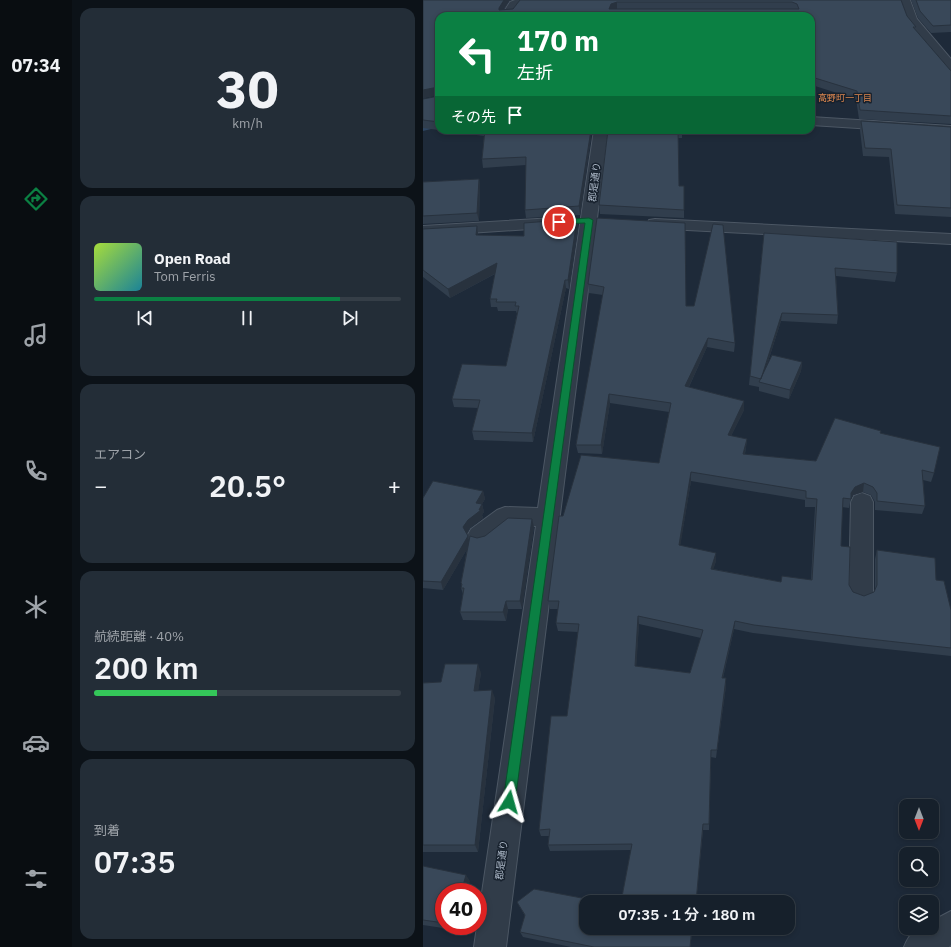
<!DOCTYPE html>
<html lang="ja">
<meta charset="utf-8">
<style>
:root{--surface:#16202b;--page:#232d37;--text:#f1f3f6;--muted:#9ea3a9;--line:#353e47;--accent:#0b8043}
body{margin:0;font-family:"IBM Plex Sans","Noto Sans JP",sans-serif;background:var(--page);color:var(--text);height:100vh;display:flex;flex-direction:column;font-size:15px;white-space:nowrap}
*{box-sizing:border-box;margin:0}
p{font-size:13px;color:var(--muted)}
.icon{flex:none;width:22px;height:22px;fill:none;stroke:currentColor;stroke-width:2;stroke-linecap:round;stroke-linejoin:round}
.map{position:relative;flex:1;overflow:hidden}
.sheet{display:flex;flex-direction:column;gap:8px;padding:8px;background:#0c1218;width:351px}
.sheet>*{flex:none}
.banner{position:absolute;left:12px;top:12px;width:380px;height:122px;border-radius:12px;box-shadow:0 2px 6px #0003,0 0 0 1px var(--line);background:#0b8043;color:#fff;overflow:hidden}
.needle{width:26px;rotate:180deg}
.tools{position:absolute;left:476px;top:799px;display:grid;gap:8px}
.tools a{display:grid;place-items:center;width:40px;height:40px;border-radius:8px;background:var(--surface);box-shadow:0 2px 6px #0003,0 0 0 1px var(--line);font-size:20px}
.speed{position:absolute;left:12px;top:883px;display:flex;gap:8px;font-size:20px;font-weight:700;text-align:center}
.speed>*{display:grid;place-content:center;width:52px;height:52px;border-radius:50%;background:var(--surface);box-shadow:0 2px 6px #0003,0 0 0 1px var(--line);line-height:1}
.speed .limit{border:6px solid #d22;background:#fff;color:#111}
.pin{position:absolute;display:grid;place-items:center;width:34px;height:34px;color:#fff;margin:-17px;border:2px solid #fff;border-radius:50%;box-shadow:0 1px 4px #0007}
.me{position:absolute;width:44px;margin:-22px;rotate:8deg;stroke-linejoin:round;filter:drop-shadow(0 0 3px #0008)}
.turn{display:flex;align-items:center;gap:14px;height:84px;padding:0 16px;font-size:18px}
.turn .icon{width:52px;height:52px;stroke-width:2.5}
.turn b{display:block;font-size:28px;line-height:34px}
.then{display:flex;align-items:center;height:38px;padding:0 16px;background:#0003;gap:8px;font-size:15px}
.big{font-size:30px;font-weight:600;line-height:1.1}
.sheet .card{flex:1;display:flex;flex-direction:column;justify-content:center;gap:6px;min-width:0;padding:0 14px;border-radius:12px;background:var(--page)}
.sheet .dial{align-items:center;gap:0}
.dial b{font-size:52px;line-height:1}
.song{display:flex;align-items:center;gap:12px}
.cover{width:48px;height:48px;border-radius:6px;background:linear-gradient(135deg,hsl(80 70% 55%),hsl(190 70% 35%))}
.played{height:4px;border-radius:2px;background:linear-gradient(90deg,var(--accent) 80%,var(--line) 80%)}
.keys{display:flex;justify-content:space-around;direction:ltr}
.heat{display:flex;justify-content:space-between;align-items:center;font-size:22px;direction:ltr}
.charge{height:6px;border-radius:3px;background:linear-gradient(90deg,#34c759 40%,var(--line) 0)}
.trip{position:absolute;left:156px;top:895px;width:216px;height:40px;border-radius:12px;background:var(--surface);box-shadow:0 2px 6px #0003,0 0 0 1px var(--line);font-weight:600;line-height:40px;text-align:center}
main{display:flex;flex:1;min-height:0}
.tab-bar{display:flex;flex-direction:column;width:72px;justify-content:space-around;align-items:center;background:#090d11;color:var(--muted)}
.tab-bar .icon{width:28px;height:28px}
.tab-bar .current{color:var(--accent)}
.tab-bar b{font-size:18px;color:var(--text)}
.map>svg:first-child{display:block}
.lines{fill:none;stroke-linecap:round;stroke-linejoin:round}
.stream{fill:#2f4662;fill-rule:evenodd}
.minor-casing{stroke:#4c5764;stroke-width:2}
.minor{fill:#313c49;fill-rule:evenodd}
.wall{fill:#313e4d;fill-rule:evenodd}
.shaded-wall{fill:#28323e}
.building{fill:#394859;stroke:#28323e;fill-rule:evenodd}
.route{fill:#0b8043;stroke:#07532c}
.labels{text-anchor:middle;stroke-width:3;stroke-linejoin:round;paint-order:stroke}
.far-neighbourhood-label{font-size:9px;fill:#dd874f;stroke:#17212d}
.street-label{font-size:10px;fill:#abb7c6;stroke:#17212d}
</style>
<main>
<nav class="tab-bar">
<b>07:34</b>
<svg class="icon current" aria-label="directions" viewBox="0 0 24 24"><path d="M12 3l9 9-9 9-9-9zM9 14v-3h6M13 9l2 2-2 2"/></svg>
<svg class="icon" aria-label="music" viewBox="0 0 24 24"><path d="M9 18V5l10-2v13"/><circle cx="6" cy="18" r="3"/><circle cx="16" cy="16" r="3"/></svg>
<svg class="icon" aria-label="phone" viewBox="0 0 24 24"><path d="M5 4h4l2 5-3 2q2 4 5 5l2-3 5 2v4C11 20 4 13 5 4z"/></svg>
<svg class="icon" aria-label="climate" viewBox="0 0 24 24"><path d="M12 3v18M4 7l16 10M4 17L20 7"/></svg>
<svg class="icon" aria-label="car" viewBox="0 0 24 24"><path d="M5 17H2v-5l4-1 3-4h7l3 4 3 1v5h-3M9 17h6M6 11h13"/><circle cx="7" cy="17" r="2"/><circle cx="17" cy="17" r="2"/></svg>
<svg class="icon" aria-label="filters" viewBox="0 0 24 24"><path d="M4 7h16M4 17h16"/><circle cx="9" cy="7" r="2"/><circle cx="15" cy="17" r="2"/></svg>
</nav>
<section class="sheet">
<div class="card dial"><b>30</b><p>km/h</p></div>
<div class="card">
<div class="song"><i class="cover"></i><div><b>Open Road</b><p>Tom Ferris</p></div></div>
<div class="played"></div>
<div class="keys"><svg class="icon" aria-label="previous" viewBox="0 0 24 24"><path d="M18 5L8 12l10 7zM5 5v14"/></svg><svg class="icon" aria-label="pause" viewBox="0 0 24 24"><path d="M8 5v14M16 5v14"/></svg><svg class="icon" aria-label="next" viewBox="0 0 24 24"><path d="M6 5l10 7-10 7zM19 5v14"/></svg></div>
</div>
<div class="card"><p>エアコン</p>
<div class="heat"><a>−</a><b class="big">20.5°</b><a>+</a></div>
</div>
<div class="card"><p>航続距離 · 40%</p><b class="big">200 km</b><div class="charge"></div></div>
<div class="card"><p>到着</p><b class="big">07:35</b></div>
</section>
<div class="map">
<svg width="528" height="947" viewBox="0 0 528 947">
<rect width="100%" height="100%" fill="#1e2a39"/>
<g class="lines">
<path class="stream" d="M16,123v4l-16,4v-4z"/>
<g class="minor-casing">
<path id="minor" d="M92,0h15l-11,7 -6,9h-12l9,-14z
M475,0h12l7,19 34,40v12l-5,-1 -39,-47z
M388,117l140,9v8l-140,-9z
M171,130h14l-102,817h-32l62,-421 -26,-1 -23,18 -8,2 -8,-2 -4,-7 4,-7 26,-19 8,-3 33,1z
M131,218l6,1 2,4 -2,4 -137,9v-10z
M232,219l296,15v10l-302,-16 -2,-4 2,-4z
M439,493l8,3 3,6v91l-3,7 -9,3 -9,-3 -3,-7 2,-91 3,-6z
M528,911v34l-2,2h-45c6,-15 12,-19 28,-19v-7z"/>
</g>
<use href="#minor" class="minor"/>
</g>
<path class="wall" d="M0,0h88l-2,1 -5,9 9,-1 6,-8 382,-1 6,16 9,11 -1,2 36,42v53l-92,-5 -3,-20 -41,-13 -3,30h-1v-100h-372v114l-16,-2v-29l16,-3v-1l-16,3z
M488,0h40v32l-20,1 -13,-15z
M438,121l90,6v90l-56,-3 -6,-57 -26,-1 -3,-26z
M16,130h153l-12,85 -54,3 -1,-8 1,-45 -43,3 -1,-9 2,-23z
M185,130h74v8h-4l1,48h5v32l-84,-4 -1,-9z
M56,179l1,8 -1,34 -56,3v-42z
M174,218l89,88 49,37 -1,9 -27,-5 -18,40 55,14v9l-13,26 16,3 -1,8 -1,7 71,7 65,-28 53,40 -3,9 -8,-2 2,26 -3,8 -47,-4v-8l-4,-7 -8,-3 -10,3 -2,3 -2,10 -7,-1 -1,39 8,39 4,7 11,4 10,-4 1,-2v-31l2,-9 59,30 15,30v46l-93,-10 -105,-13 -19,-4 -11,49h3v8l-10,72 -5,-1 -2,73h-6l-7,72h-75l10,-52 -81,1 -2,-6 1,-9h-8l-2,-6 28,-114 11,-84 -20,-1 -2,-8 2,-14h-8l-2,-8 15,-85 96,-53 10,-51 -59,-9 -8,51 -24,-1 -2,-8 27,-150 -14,-2 -1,-9zM268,481l114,19v7h10l-4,73 -30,2 -68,-13 3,-8 -36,-16zM216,624l62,14 -11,35 -54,-7z
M154,219l1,9 -9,61 -3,-1 -33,154 -59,-2 -2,-9 6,-23 -24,-1 -2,-8 54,-33 11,-52 -1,-3h-18l-1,-4h-6l-1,-8 5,-25 -45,24 -27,-21v-48l54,-3 1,9 46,1z
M341,233l133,40 -2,9 -59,-6 2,39 -1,9 -56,-3 -15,47 36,-6 -1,9 -12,28 -30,-8v-4l-10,-2z
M60,491l2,8 -3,5 2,8 -2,3 1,3 -13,10 -3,6 2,6 8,-2 57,-11 -12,82h-14l-2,12 -43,-1 -3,-8 3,-18 -2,-6 1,-2 -1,-3 6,-34 -24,41 -20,-2v-90z
M58,673l-3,18 17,7 -17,154h-55v-169l18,-1z
M0,866l47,15 -26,11v34h13l-1,4 -33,-5z
M94,902l69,26h107l-3,19h-119l-48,-10 -3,-5 5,-16z"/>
<path class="shaded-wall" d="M81,0h7l-2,1 -9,14 -1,-7z
M194,2v8l-8,-1 2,-5z
M15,87l1,8 -16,3v-8z
M390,107l-1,9h-1v-8z
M168,130h1l-12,85 -1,-9z
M56,179l1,8 -1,34 -2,-8z
M154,219l1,9 -9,61 -1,-9z
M54,226l1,8v10l-2,-9z
M74,263l1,9 -48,26 -2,-9z
M142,280l1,8 -33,154 -1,-9z
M359,313l-1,8 -20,62 -1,-1 1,-3z
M285,338l-1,9 -22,48v-9z
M379,362l-1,9 -12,28 1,-9z
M186,394l1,9 -8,51 -1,-9z
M321,401v9l-17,34 1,-9z
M324,439l-1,8 -3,16v-9z
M268,472v9l-12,73v-9z
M441,483l-1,9 -10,3 -2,4v-6l4,-6z
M60,491l2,8 -3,5 2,8 -2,3 1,3 -13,10 -4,7 -3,-8z
M109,519l2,8 -12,82 -2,-8z
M45,536l2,8 -27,46 -2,-8z
M293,553v8l-5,16v-8z
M83,601l2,8 -2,12 -3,-9z
M215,616l1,8 -3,50 -1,-8z
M312,621l-1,8 -13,56 1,-7z
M55,664l3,9 -4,26 -3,-8z
M303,678v8l-10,72z
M69,690l3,8 -17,154 -3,-7z
M43,875l4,6 -3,11h-6z
M31,926h3l-1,4z
M269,928h1l-3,19z"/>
<path class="building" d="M0,0h81l-5,8v2l14,-1 7,-9h381l6,16 9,11h-3l38,44v45l-91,-6 -3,-19 -42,-13 -2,29 -2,1v-92h-372v106l-16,-2v-21l16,-3 -1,-9 -15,3zM194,2h175l5,2 2,5h-190l2,-5z
M493,0h35v25l-18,1 -13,-15z
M438,121l90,6v81l-54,-3 -6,-56 -26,-1z
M62,130h106l-12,76 -54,4 1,-53 -44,2z
M185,130h70l1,56h5v24l-85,-5z
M56,179l-2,34 -54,3v-34z
M174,218l88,5 1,83h8l19,-82 10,1 12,118 -27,-5 -23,48 59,15 -16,34 19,4 -4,15 73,7 19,-43 46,13 -1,2 60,14 -6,26 -12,-3 3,36 -48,-5v-8l-4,-6 -9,-4 -9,4 -4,6v6l-8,-1 -2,48 9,1 -1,38 4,7 11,4 10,-4 3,-7v-35l58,8 1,22 8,1 7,29v38l-91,-10 -106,-13 -19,-4 -13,57h4l-9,72h-6l-2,74h-6l-7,78h-75l11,-58 -84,1 2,-16 -11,1 12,-114h16l12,-92 -23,-1 3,-22h-11l11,-85h4l18,-61 78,8 12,-60 -62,-9 -8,51h-25l28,-158 -16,-3zM268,472l115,19v7l11,1 -5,81 -30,-4 -1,6 -70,-13 5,-16 -37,-8zM215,616l65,14 -13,43 -55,-7z
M154,219l-9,61h-3l-33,153 -60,-2 8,-31 -28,-1 10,-35 44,2 13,-60h-4l1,-4h-20l1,-3h-7l7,-36 -49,26 -25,-19v-41l54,-3 -1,9 48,1v-13z
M341,233l133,9v31l-62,-5 3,47 -56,-2 -21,66 -11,-3z
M349,355l30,7 -12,28 -31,-8z
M10,481l50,10 -7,12 6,1 -3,6h2l-13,10 -5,7 5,9 -27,46 -18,-1v-83z
M85,518l24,1 -12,82h-14l-3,11h-43l4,-24h-3l1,-4 -1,-1 9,-47 7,2 8,-2z
M22,664h33l-4,27 18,-1 -17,155h-52v-162l18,-1z
M0,866l43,9 -5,17h-17v31l-21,-3z
M111,889l69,13h-17v26h106l-2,19h-96l-74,-15 5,-17 -8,-13z"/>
<path class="route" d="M166,218l4,2 -78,582 -2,5 -4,1 -4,-1 -2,-5 82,-579 -26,1 -3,-2 3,-2z"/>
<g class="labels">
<g class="far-neighbourhood-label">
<text x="422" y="101">高野町一丁目</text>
</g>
<g class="street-label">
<text transform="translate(171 182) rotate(-83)" y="4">郡是通り</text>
<text transform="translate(78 860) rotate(-83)" y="4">郡是通り</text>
</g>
</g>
</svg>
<div class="tools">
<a><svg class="needle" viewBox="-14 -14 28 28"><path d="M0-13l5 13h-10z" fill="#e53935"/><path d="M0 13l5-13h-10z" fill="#9ea3a9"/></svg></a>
<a><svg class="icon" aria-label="search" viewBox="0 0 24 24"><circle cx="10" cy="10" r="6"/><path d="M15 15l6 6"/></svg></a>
<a><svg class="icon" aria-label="layers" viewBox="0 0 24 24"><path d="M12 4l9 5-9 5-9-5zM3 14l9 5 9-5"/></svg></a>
</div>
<div class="speed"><div class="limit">40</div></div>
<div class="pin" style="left:136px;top:222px;background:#d93025"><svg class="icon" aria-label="arrive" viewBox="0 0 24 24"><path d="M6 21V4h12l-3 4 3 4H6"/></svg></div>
<svg class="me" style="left:86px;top:802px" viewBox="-20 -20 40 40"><path d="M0-17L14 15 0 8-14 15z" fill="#0b8043" stroke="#fff" stroke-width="4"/></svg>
<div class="trip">07:35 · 1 分 · 180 m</div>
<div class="banner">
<div class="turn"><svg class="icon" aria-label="left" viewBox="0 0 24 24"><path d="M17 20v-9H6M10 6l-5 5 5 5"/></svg><div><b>170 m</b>左折</div></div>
<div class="then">その先<svg class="icon" aria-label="arrive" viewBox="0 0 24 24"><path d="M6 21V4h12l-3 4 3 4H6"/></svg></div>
</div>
</div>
</main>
